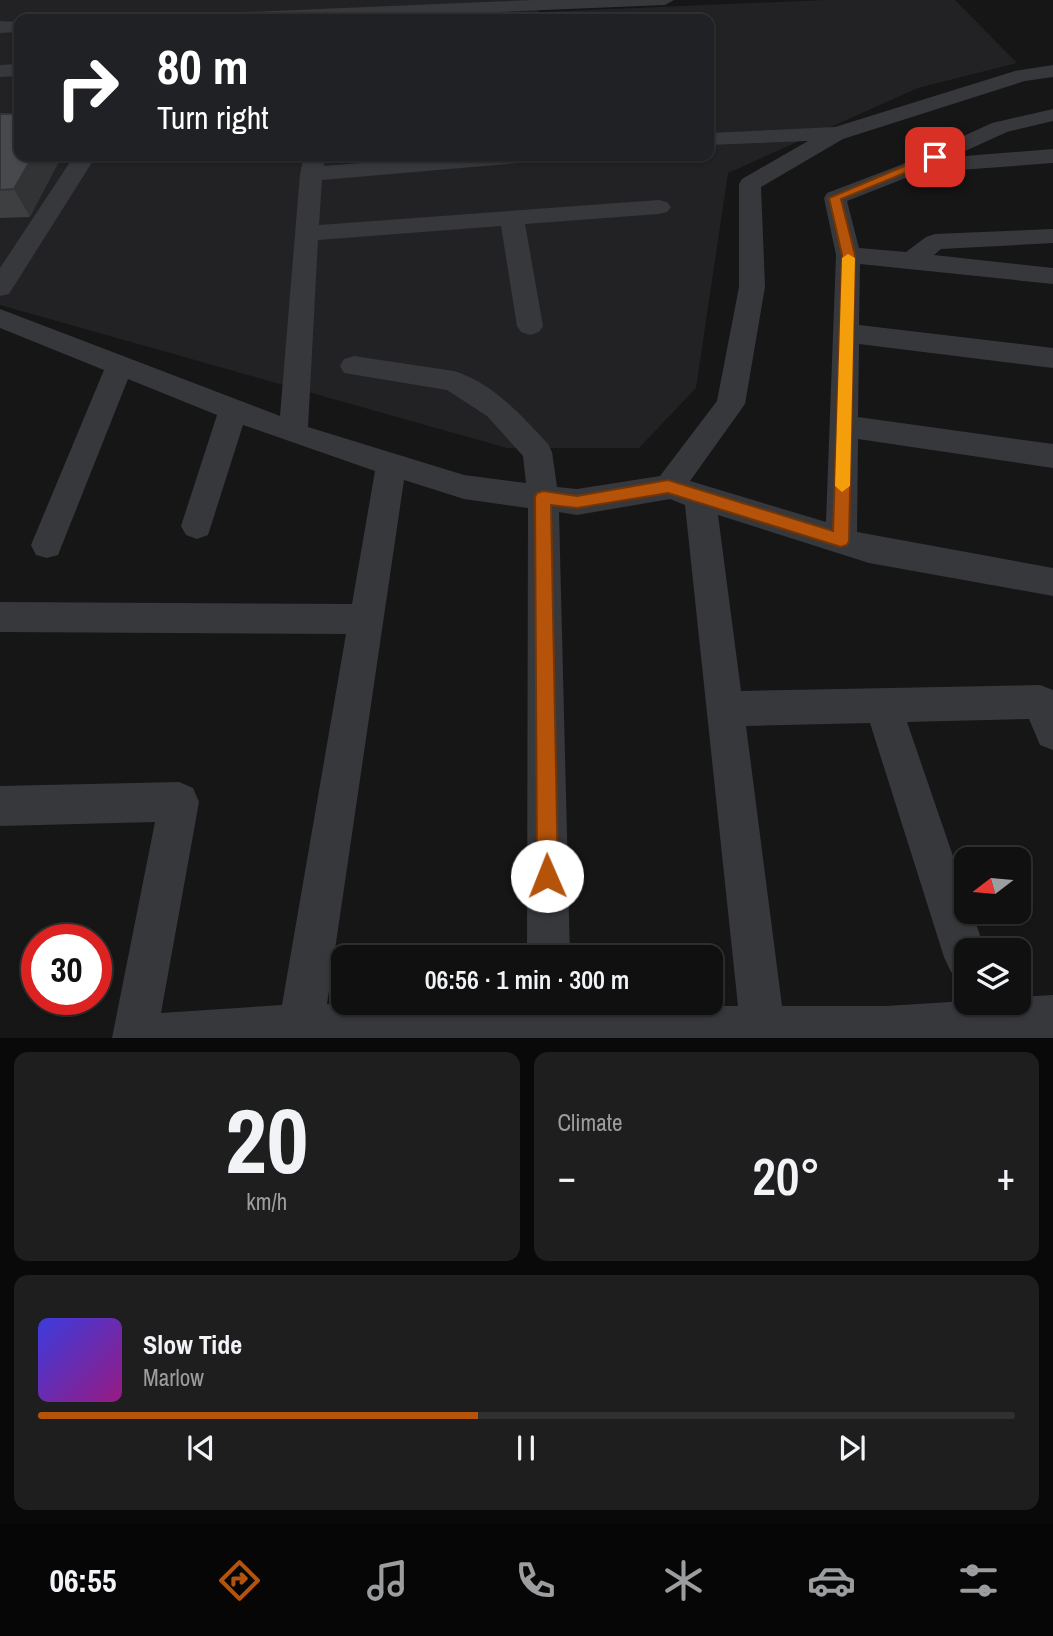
<!DOCTYPE html>
<meta charset="utf-8">
<style>
:root{--surface:#101011;--page:#1e1e1f;--text:#f1f3f6;--muted:#9c9d9f;--line:#303031;--accent:#b45309}
body{margin:0;font-family:"Archivo Narrow",sans-serif;background:var(--page);color:var(--text);height:100vh;display:flex;flex-direction:column;font-size:26px;white-space:nowrap}
*{box-sizing:border-box;margin:0}
p{font-size:23px;color:var(--muted)}
.icon{flex:none;width:38px;height:38px;fill:none;stroke:currentColor;stroke-width:2;stroke-linecap:round;stroke-linejoin:round}
.map{position:relative;height:1038px;overflow:hidden}
.panel{display:flex;flex-direction:column;gap:14px;padding:14px;background:#090909;flex:1}
.panel>*{flex:none}
.hud{position:absolute;left:14px;top:14px;width:700px;height:147px;border-radius:14px;box-shadow:0 2px 5px #0004,0 0 0 2px var(--line);background:#202124;color:#fff;overflow:hidden}
.needle{width:46px;rotate:254deg}
.tools{position:absolute;left:954px;top:847px;display:grid;gap:14px}
.tools a{display:grid;place-items:center;width:77px;height:77px;border-radius:14px;background:var(--surface);box-shadow:0 2px 5px #0004,0 0 0 2px var(--line);font-size:35px}
.speed{position:absolute;left:21px;top:924px;display:flex;gap:14px;font-size:35px;font-weight:700;text-align:center}
.speed>*{display:grid;place-content:center;width:91px;height:91px;border-radius:50%;background:var(--surface);box-shadow:0 2px 5px #0004,0 0 0 2px var(--line);line-height:1}
.speed .limit{border:10px solid #d22;background:#fff;color:#111}
.pin{position:absolute;display:grid;place-items:center;width:60px;height:60px;color:#fff;margin:-30px;border-radius:14px;box-shadow:0 4px 10px #0006}
.me{position:absolute;width:77px;margin:-38px;rotate:359deg;stroke-linejoin:round;filter:drop-shadow(0 0 5px #0008)}
.turn{display:flex;align-items:center;gap:24px;height:147px;padding:0 28px;font-size:32px}
.turn .icon{width:91px;height:91px;stroke-width:2.5}
.turn b{display:block;font-size:49px;line-height:60px}
.big{font-size:52px;font-weight:600;line-height:1.1}
.panel .card{flex:1;display:flex;flex-direction:column;justify-content:center;gap:10px;min-width:0;padding:0 24px;border-radius:14px;background:var(--page)}
.panel .dial{align-items:center;gap:0}
.dial b{font-size:91px;line-height:1}
.song{display:flex;align-items:center;gap:21px}
.cover{width:84px;height:84px;border-radius:10px;background:linear-gradient(135deg,hsl(240 70% 55%),hsl(310 70% 35%))}
.played{height:7px;border-radius:4px;background:linear-gradient(90deg,var(--accent) 45%,var(--line) 45%)}
.keys{display:flex;justify-content:space-around;direction:ltr}
.heat{display:flex;justify-content:space-between;align-items:center;font-size:38px;direction:ltr}
.panel .tiles{flex:1;display:grid;gap:14px;grid-template-columns:1fr 1fr}
.card:last-child{grid-column:span 2}
.trip{position:absolute;left:331px;top:945px;width:392px;height:70px;border-radius:14px;background:var(--surface);box-shadow:0 2px 5px #0004,0 0 0 2px var(--line);font-weight:600;line-height:70px;text-align:center}
.menu{display:flex;height:112px;justify-content:space-around;align-items:center;background:#060607;color:var(--muted)}
.menu .icon{width:49px;height:49px}
.menu .active{color:var(--accent)}
.menu b{font-size:32px;color:var(--text)}
.map>svg:first-child{display:block}
.built{fill:#222224;fill-rule:evenodd}
.lines{fill:none;stroke-linecap:round;stroke-linejoin:round}
.minor{fill:#37383c;fill-rule:evenodd}
.wall{fill:#3e3f41}
.shaded-wall{fill:#323335}
.building{fill:#48494c;stroke:#323335;stroke-width:2}
.route{fill:#b45309;stroke:#753606;stroke-width:2}
.slow{fill:#f59e0b}
</style>
<div class="map">
<svg width="1053" height="1038" viewBox="0 0 1053 1038">
<rect width="100%" height="100%" fill="#161617"/>
<path class="built" d="M0,0h537l2,12 287,-12h129l62,63 -99,25 -190,85 -32,215 -57,60h-132l-507,-143zM19,19h690v137h-690z"/>
<g class="lines">
<path class="minor" d="M533,0h141l-9,5 -340,14h-137l9,-5z
M0,21l19,1v10l-19,1z
M19,64v12l-19,1v-12z
M1053,65v12l-28,4 -182,58 -82,48 4,100 -20,117 -55,77 136,41 10,-267 -12,-57 3,-5 71,-27 94,-43 61,-14v12l-46,11 -55,25 101,-8v14l-120,9 -7,-2 -79,31 12,47 47,4 20,-15 9,-3 118,-5v14l-112,6 -7,6 119,13v16l-193,-20 -1,61 194,23v20l-194,-24 -1,73 195,27v24l-195,-29 -1,93 196,36v28l-184,-33 -151,-48 23,176 299,-6 13,5v60l-13,-5 -11,-26 -122,3 59,172v18h6l13,38h-19v29l-15,-7 -7,-15 -74,-234 -124,3 36,280h104l80,-5 52,2v-6l35,-2v43h-941l43,-216 -155,4v-40l179,-4 14,6 6,14 -38,211 121,-8 64,-371 -346,-2v-30l352,2 23,-133 -132,-46 -35,110 -11,4 -11,-4 -5,-9 36,-111 -89,-36 -70,176 -11,3 -11,-3 -5,-10 73,-175 -104,-42v-19l280,107 20,-242 4,-18h22l-2,10 121,-10h84l-3,5 -8,2 -196,17 -3,45 340,-25 8,2 4,5 -4,5 -8,2 -134,10 18,102 -4,6 -9,3 -9,-3 -4,-6 -16,-100 -183,14 -10,187 156,48 62,8 -3,-27 -36,-40 -40,-26 -103,-17 -4,-7 4,-7 10,-3 100,15c39,12 67,44 94,73l4,8 5,35 20,2 83,-13 57,-75 22,-114v-103l3,-5 66,-38 -99,4v-12l126,-6 180,-56zM404,480l60,19 64,9 -1,449h43l-11,-445 18,3 93,-16 15,6 53,501 -411,-2z
M74,156h22l-87,138 -9,2v-28z"/>
</g>
<path class="wall" d="M0,114l30,103 -30,1z"/>
<path class="shaded-wall" d="M33,156h29l-32,61 -16,-28z"/>
<path class="building" d="M0,114h19v42h14l-19,33 -14,1z"/>
<path class="route" d="M935,153l5,4 -1,2 -98,40 14,56 -6,286 -2,4 -6,2 -173,-54 -91,15 -26,-3 7,371 -3,7 -8,3 -7,-3 -3,-7 -2,-379 2,-4 6,-2 34,5 91,-16 165,51 9,-276 -13,-57z"/>
<path class="slow" d="M848,254l7,4 -5,228 -8,6 -7,-6 7,-228z"/>
</svg>
<div class="tools">
<a><svg class="needle" viewBox="-14 -14 28 28"><path d="M0-13l5 13h-10z" fill="#e53935"/><path d="M0 13l5-13h-10z" fill="#9c9d9f"/></svg></a>
<a><svg class="icon" aria-label="layers" viewBox="0 0 24 24"><path d="M12 4l9 5-9 5-9-5zM3 14l9 5 9-5"/></svg></a>
</div>
<div class="speed"><div class="limit">30</div></div>
<div class="pin" style="left:935px;top:157px;background:#d93025"><svg class="icon" aria-label="arrive" viewBox="0 0 24 24"><path d="M6 21V4h12l-3 4 3 4H6"/></svg></div>
<svg class="me" style="left:547px;top:876px" viewBox="-20 -20 40 40"><circle r="19" fill="#fff"/><path d="M0-13L10 11 0 6-10 11z" fill="#b45309"/></svg>
<div class="trip">06:56 · 1 min · 300 m</div>
<div class="hud">
<div class="turn"><svg class="icon" aria-label="right" viewBox="0 0 24 24"><path d="M7 20v-9h11M14 6l5 5-5 5"/></svg><div><b>80 m</b>Turn right</div></div>
</div>
</div>
<section class="panel">
<div class="tiles">
<div class="card dial"><b>20</b><p>km/h</p></div>
<div class="card"><p>Climate</p>
<div class="heat"><a>−</a><b class="big">20°</b><a>+</a></div>
</div>
<div class="card">
<div class="song"><i class="cover"></i><div><b>Slow Tide</b><p>Marlow</p></div></div>
<div class="played"></div>
<div class="keys"><svg class="icon" aria-label="previous" viewBox="0 0 24 24"><path d="M18 5L8 12l10 7zM5 5v14"/></svg><svg class="icon" aria-label="pause" viewBox="0 0 24 24"><path d="M8 5v14M16 5v14"/></svg><svg class="icon" aria-label="next" viewBox="0 0 24 24"><path d="M6 5l10 7-10 7zM19 5v14"/></svg></div>
</div>
</div>
</section>
<nav class="menu">
<b>06:55</b>
<svg class="icon active" aria-label="directions" viewBox="0 0 24 24"><path d="M12 3l9 9-9 9-9-9zM9 14v-3h6M13 9l2 2-2 2"/></svg>
<svg class="icon" aria-label="music" viewBox="0 0 24 24"><path d="M9 18V5l10-2v13"/><circle cx="6" cy="18" r="3"/><circle cx="16" cy="16" r="3"/></svg>
<svg class="icon" aria-label="phone" viewBox="0 0 24 24"><path d="M5 4h4l2 5-3 2q2 4 5 5l2-3 5 2v4C11 20 4 13 5 4z"/></svg>
<svg class="icon" aria-label="climate" viewBox="0 0 24 24"><path d="M12 3v18M4 7l16 10M4 17L20 7"/></svg>
<svg class="icon" aria-label="car" viewBox="0 0 24 24"><path d="M5 17H2v-5l4-1 3-4h7l3 4 3 1v5h-3M9 17h6M6 11h13"/><circle cx="7" cy="17" r="2"/><circle cx="17" cy="17" r="2"/></svg>
<svg class="icon" aria-label="filters" viewBox="0 0 24 24"><path d="M4 7h16M4 17h16"/><circle cx="9" cy="7" r="2"/><circle cx="15" cy="17" r="2"/></svg>
</nav>
